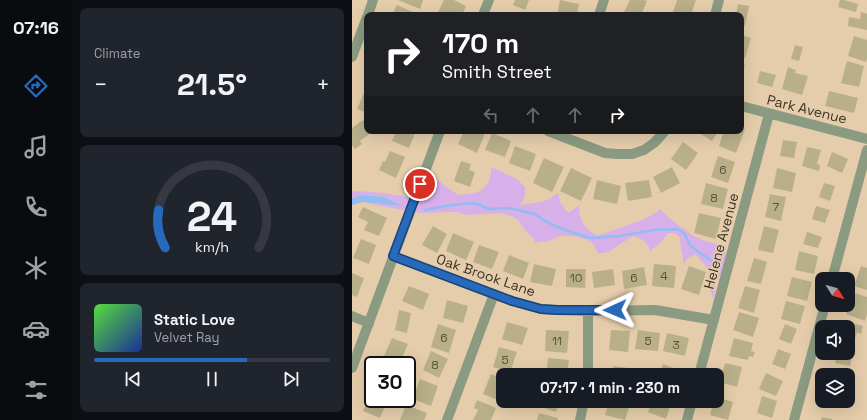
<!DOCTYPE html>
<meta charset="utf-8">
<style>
:root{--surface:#171b24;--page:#20242c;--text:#f1f3f6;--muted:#9ea1a6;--line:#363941;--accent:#2769ba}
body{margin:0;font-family:"Space Grotesk",sans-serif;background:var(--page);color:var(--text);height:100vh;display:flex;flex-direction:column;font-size:15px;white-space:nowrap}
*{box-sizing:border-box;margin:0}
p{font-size:13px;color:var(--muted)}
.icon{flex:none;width:22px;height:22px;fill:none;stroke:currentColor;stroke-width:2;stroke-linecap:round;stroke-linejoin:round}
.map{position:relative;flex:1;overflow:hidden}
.panel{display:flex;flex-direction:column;gap:8px;padding:8px;background:#0d0f14;width:280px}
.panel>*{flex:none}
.guide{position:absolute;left:12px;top:12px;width:380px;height:122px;border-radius:8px;box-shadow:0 4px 16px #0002;background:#202124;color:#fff;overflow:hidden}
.needle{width:26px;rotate:127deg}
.fabs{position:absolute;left:463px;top:272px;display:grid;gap:8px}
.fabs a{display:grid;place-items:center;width:40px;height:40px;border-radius:8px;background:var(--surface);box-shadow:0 4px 16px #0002;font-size:20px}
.speed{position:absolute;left:12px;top:356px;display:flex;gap:8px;font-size:20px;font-weight:700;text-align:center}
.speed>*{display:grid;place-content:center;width:52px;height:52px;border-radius:50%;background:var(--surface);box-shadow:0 4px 16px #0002;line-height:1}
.speed .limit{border:2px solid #111;border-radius:6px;background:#fff;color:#111}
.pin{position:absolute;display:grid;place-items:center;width:34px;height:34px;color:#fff;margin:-17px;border:2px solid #fff;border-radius:50%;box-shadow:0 1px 4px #0007}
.me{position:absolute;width:44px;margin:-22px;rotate:269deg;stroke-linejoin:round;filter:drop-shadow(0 0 3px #0008)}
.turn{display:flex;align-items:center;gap:14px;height:84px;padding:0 12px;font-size:18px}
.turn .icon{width:52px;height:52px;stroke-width:2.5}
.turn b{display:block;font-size:28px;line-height:34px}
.lanes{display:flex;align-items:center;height:38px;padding:0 12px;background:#0003;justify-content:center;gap:20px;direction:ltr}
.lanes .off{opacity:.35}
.big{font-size:30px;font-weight:600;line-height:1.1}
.panel .widget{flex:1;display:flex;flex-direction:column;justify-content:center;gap:6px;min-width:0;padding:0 14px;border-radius:8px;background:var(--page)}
.panel .dial{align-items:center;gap:0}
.dial svg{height:104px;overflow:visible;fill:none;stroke:var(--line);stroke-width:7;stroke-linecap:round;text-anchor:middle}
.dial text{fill:var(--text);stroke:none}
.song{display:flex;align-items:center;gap:12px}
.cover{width:48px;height:48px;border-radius:6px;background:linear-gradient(135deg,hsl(110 70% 55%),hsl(230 70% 35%))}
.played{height:4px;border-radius:2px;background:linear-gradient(90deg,var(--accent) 65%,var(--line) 65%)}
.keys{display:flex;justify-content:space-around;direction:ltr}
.heat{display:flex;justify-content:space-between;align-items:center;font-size:22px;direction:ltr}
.trip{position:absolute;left:144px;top:368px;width:228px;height:40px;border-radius:8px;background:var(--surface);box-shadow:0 4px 16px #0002;font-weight:600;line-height:40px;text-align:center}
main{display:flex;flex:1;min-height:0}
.menu{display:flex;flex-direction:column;width:72px;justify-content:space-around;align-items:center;background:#090b0e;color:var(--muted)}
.menu .icon{width:28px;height:28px}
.menu .current{color:var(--accent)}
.menu b{font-size:18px;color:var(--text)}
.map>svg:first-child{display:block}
.green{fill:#d8b0e9}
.water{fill:#92bcf2}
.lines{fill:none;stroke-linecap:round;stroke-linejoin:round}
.stream{stroke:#92bcf2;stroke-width:2.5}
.building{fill:#b9b08a}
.minor{stroke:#8a9b82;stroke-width:10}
.tertiary{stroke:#8a9b82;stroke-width:10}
.route-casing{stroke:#194479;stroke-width:10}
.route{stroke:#2769ba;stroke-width:7}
.labels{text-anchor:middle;stroke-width:3;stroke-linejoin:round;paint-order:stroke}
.number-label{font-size:12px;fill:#5a523e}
.street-label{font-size:14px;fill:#3b3224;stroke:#e5cdab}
</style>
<main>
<nav class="menu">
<b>07:16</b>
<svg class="icon current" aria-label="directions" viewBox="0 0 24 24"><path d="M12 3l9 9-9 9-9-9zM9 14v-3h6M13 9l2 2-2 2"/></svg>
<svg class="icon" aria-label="music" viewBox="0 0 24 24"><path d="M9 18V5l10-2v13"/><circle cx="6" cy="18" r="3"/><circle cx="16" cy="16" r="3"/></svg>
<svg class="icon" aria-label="phone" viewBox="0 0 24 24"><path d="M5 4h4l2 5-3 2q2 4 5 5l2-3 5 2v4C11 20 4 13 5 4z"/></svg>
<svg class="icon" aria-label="climate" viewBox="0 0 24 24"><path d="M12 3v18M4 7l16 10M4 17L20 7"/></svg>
<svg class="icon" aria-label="car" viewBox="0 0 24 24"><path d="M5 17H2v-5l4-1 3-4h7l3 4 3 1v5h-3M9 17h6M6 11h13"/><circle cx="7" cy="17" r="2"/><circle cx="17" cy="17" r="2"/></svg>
<svg class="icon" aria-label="filters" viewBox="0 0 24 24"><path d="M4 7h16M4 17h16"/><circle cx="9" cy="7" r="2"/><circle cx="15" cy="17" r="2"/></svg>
</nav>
<section class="panel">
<div class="widget"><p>Climate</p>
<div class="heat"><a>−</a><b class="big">21.5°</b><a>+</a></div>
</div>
<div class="widget dial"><svg viewBox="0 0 100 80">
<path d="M14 69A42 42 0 1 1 86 69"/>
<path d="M14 69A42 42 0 0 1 9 40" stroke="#2769ba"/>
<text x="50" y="56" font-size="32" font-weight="700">24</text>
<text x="50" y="72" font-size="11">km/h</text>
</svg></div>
<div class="widget">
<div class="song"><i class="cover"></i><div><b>Static Love</b><p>Velvet Ray</p></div></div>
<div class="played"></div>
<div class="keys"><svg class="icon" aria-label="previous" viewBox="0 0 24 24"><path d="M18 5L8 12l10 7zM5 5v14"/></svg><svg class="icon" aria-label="pause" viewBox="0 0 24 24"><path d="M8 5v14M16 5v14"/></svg><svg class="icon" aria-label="next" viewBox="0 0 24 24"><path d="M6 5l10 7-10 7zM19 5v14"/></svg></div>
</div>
</section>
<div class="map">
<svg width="515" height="420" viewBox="0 0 515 420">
<rect width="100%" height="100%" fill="#e5cdab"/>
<path class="green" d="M139,167l26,12 8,8c0,9 0,12 -5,18l22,-3 7,-3 9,-6c1,8 4,14 11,20l10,-8c-1,15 6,23 18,31l45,-16 10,-5 8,-6c8,9 17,15 27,22 4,3 8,6 13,8 6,3 19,4 23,8 5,6 3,23 -3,29 -2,1 -4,2 -5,3v13l-2,7 -5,-18 1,-8 -3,-7 -11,-12 -7,4 -5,7v-7l-4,-22 -5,-3h-6l-7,9 -11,9c-4,-10 -6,-12 -17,-15l-25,16 -4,1 -6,1c-2,-4 -3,-8 -6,-11 -7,-6 -27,-9 -35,-6 -3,1 -5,3 -8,4 -5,1 -9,0 -13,2l-3,-5 -9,-9 -6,-9 -7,-4 -11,-3 -32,2 -13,-3 -33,1 -36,-6 -24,-5 20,2 19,1 -17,-8 -21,-2 -11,3v-6l4,-1 27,2 45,7 4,-17 -1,-8c7,5 22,18 29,20 3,0 5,-1 7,-1 16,-1 25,-10 24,-27z"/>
<path class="water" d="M11,195l21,2 19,9 -21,-2 -20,-2 -10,3v-7z"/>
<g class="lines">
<path class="stream" d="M73,210l21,-4 25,-3 9,2 9,4 20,-1 26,6 8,6 19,9 28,9 29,-2 35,-6 23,-1 7,4 6,12 7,6 23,15"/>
</g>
<path class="building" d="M46,0h25l-3,9z
M92,0h10l12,6 -4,9h-17l-7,-3z
M163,0h14l-4,10 -12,-5z
M208,0l19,4 -2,11h-20z
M278,0h14l3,1 -6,14h-15l-3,-1z
M325,0h19l-5,15h-8l-10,-3z
M488,0h4l14,4 -2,8 -18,-5z
M386,4l11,2 -4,20 -4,-1v-10h-5z
M45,5l18,8 -1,2h-22z
M509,12l6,2v16l-19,-4 1,-9 11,2z
M389,35l10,3 -6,20 -4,-1z
M502,36l13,4v18l-1,4 -18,-6z
M443,45l8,2 -4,14 -8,-2z
M495,61l17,5 -5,21 -18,-4z
M389,64l4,1 -4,14z
M436,67l8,3 -1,3 13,3 -6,19 -20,-6z
M408,71l16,4 -4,12 -15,-4z
M15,86v27l-10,-4z
M477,91l29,7 -4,15 -29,-7z
M11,120l4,6v5h3l1,2 -11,8 2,3 -7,5 -3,-4v-17z
M389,128l4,1 -9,24 -17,-7 5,-15h17z
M44,131h20l-7,17 -17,-7z
M112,131h22l-9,22 -19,-9z
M344,131h22l-6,10z
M140,133l19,8 -6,16 -20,-7z
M431,140l14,2 -3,16 -14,-2z
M331,142l15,11 -12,17 -15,-11z
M163,146l21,8 -6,17 -21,-8z
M455,147l14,3 -4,14 3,1 -1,6 -17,-5z
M38,151l15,6 -9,21 -17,-8 4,-9 2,1z
M480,152l16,7 -6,14 -15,-7z
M366,156l17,6 -7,21 -17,-6z
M192,158l20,9 -12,25 -19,-9z
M109,161l10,3 -2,6 6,2 -5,15 -16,-6z
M320,167l8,16 -19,10 -8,-16z
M219,168l21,10 -11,23 -21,-10z
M425,168l19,5 -4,19 -19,-4z
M245,180l24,6 -4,18 -24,-5z
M297,180l3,17 -24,4 -3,-18z
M354,183l22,6 -5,20 -22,-5z
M472,183l11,3 -5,15 -11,-4z
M418,194l16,3 -5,24 -16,-4z
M464,206l14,4 -5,13 -13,-4z
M11,207l24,11 -8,18 -15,-6 4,-8 -10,-5z
M347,213l22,5 -5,21 -22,-6z
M81,226l14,8 -10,19 -15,-8z
M412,226l15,4 -6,23 -15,-3z
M455,232l15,5 -4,11 -15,-4z
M101,233l21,9 -8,18 -20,-9z
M9,239l15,6 -7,19 -16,-6z
M127,245l20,7 -7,17 -19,-7z
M447,251l19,5 -4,18 -19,-4z
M157,255l20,8 -6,16 -20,-8z
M402,258l13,4 -6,22 -14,-3z
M182,264l22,5 -4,17 -22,-4z
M302,264l22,2 -2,22 -22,-2z
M337,266l17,6 -7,23 -18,-6z
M509,266l6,2v22l-13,-4z
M292,267l3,18 -23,4 -2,-18z
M214,269h20l-1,19 -19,-1z
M261,269l2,16 -21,3 -2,-16z
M0,273l12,5 -7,19 -5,-2z
M440,277l20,5 -5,19 -20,-5z
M57,286l20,8 -6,16 -21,-9z
M393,286l15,4 -6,23 -16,-5z
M502,293l13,4v17l-2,7 -19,-7z
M95,300l21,6 -5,17 -20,-5z
M434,301l19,5 -5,18 -19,-5z
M47,310l12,3 -4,20 -12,-3z
M387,312l20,6 -6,19 -20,-7z
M493,321l18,5 -2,8 -4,-2 -3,10 -6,-2v-13h-5z
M155,322l21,6 -6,17 -20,-6z
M86,324l18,6 -7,23 -18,-6z
M433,324l12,5 -6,15 -12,-5z
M194,330l23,1 -2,22 -22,-2z
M259,330l19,1 -2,21 -19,-2z
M286,330l22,3 -2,18 -23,-2z
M315,333l22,5 -4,18 -22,-5z
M40,338l16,6 -8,18 -16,-6z
M382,338l19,5 -2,8 4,1 -2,5 -4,-1 -1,4 -19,-4z
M496,346l6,2 -4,18 -15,-3 2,-10h11z
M147,347l18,5 -7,20 -17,-5z
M426,349l13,5 -6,15 -13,-5z
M79,351l17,8 -9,19 -16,-8z
M196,358l21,2 -2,15h-21z
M373,363l17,4 -5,20 -17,-5z
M311,364l18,7 -2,4h-20z
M261,366l15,2v7h-16z
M482,368l12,4 -1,3h-13z
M414,373l17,8 -7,15 -17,-7z
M139,374l12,5v14l-3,8 -17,-7z
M68,379l18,7 -7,20 -18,-7z
M19,392h2v7h15l-8,19 -17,-7z
M410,396l15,5 -5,17 -15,-5z
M365,397l16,5 -5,18 -18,-5 4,-14h3z
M125,400l19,8 -5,12h-18l5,-10 -4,-2z
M191,401h17l-4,11 -15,-5z
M257,401h22l-6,19 -20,-5z
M300,401h20l-6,18 -18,-7z
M54,405l21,8 -3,7h-24z
M187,413l19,5v2h-21z
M470,417l10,2v1h-11z"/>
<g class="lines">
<path class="minor" d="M16,15l5,-15
M247,15l5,-15
M363,15l4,-15
M0,57l15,-40
M389,106l126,33
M196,131l57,22 12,1h15l12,-4 10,-7 11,-12
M41,256l119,45 29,8 16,1 31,1 67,-1 59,10
M480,279l35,-129
M0,316l17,7
M236,375v-64
M347,375l70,-261
M95,420l47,-126
M228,420l4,-19
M335,420l5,-19
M442,420l31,-115"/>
<path class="tertiary" d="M131,15l6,-15
M0,368l88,-237"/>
</g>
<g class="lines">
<g class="route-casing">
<path id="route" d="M68,184l-27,72 119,45 29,8 16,1h58"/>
</g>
<use href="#route" class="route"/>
</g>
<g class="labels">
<g class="number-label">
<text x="371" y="174">6</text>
<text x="362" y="202">8</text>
<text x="424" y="211">7</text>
<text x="312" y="280">4</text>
<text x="224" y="282">10</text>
<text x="282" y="282">6</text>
<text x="92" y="342">6</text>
<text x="205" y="345">11</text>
<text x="296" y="345">5</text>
<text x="324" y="349">3</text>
<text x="153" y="364">5</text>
<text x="83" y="369">8</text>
</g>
<g class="street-label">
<text transform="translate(455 109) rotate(14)" y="5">Park Avenue</text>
<text transform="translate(369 241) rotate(-75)" y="5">Helene Avenue</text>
<text transform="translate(134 275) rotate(19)" y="5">Oak Brook Lane</text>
</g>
</g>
</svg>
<div class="fabs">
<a><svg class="needle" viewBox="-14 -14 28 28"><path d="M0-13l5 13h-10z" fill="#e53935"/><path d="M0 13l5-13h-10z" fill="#9ea1a6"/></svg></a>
<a><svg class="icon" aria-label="sound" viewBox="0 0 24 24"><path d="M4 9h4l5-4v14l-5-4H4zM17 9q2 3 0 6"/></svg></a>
<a><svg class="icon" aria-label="layers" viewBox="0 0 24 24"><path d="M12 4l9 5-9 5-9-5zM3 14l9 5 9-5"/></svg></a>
</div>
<div class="speed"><div class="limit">30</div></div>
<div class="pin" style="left:68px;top:184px;background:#d93025"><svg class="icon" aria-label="arrive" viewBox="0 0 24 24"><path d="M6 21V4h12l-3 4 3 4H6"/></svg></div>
<svg class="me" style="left:263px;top:310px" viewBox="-20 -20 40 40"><path d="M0-17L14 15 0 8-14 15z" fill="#2769ba" stroke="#fff" stroke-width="4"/></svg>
<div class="trip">07:17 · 1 min · 230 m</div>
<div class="guide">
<div class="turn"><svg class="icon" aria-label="right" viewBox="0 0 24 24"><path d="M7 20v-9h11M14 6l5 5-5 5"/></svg><div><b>170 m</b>Smith Street</div></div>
<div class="lanes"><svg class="icon off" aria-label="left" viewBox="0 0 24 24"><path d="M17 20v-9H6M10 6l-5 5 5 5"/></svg><svg class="icon off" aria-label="ahead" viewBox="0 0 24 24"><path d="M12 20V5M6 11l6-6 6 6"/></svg><svg class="icon off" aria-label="ahead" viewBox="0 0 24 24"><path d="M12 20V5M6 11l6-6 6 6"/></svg><svg class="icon" aria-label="right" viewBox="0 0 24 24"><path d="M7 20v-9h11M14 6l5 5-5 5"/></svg></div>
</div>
</div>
</main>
